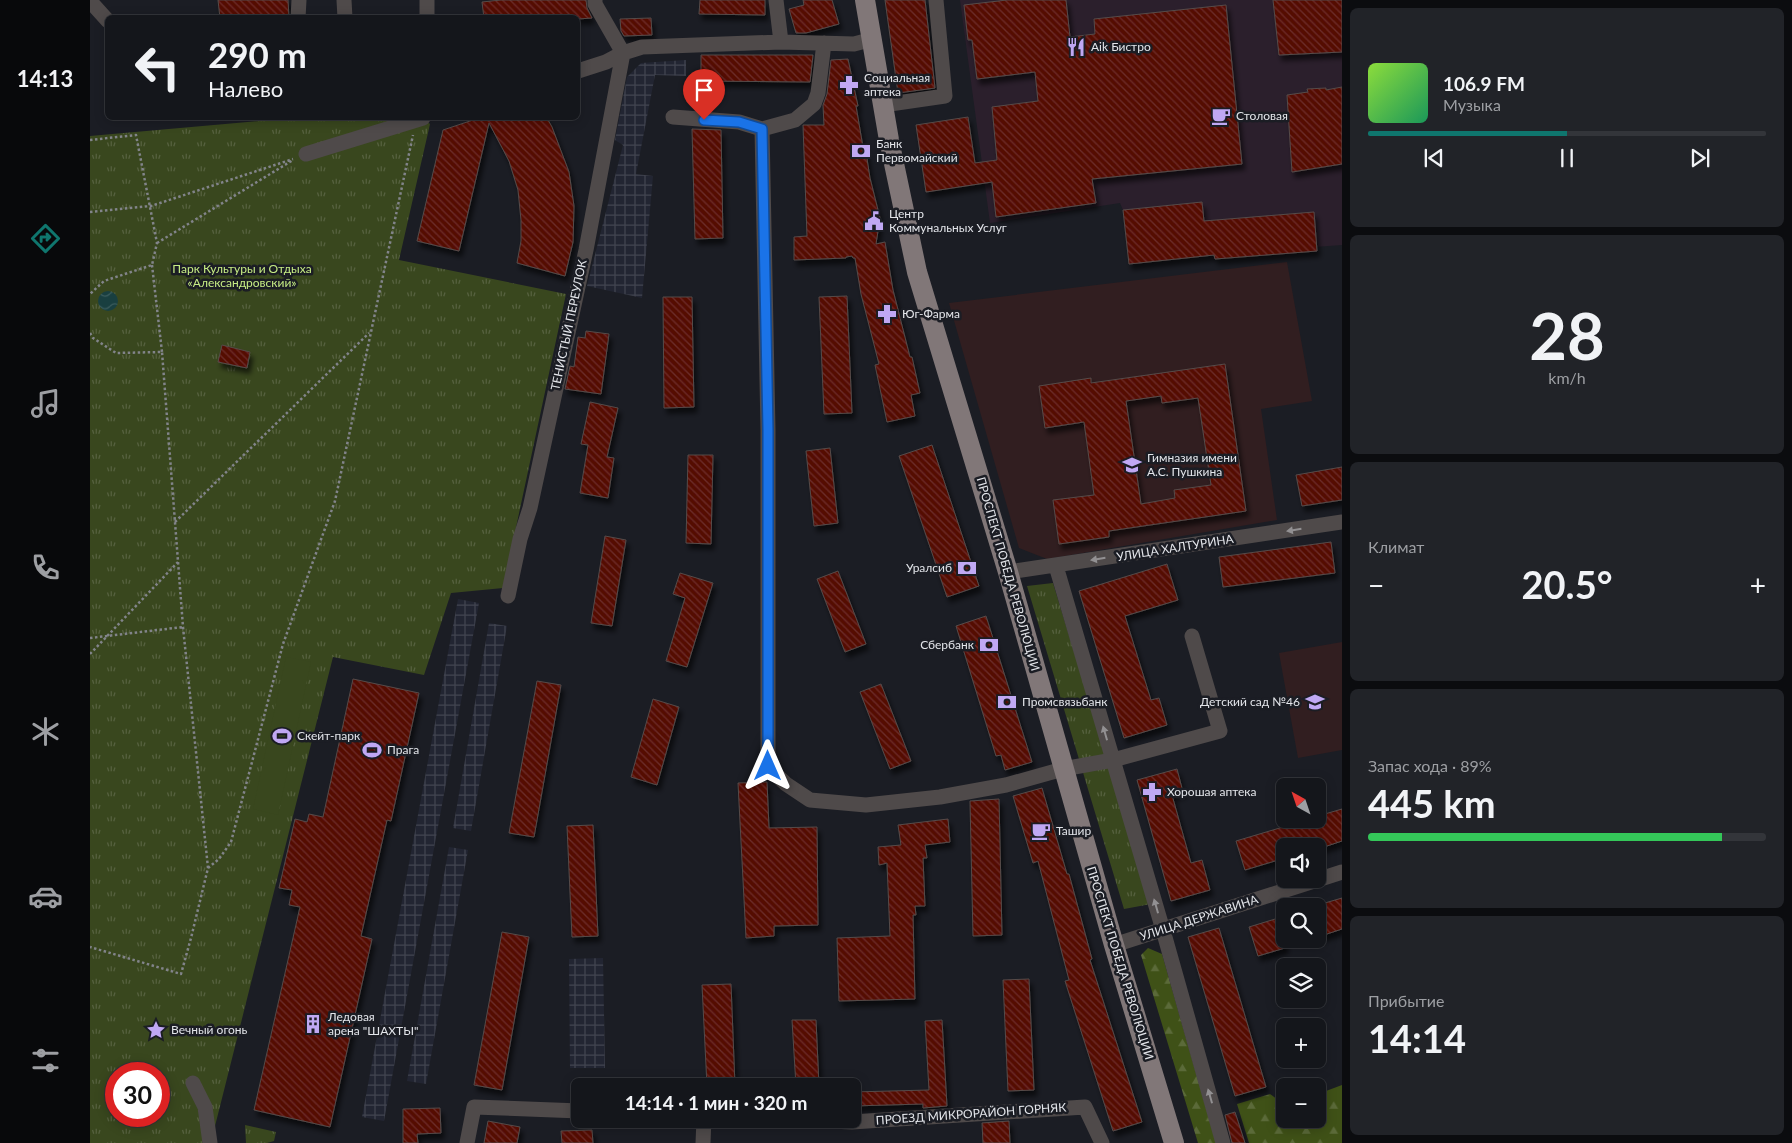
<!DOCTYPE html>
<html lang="ru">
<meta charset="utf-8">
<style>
:root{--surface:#14161b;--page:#212328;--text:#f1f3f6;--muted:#9d9fa3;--line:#33353a;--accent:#0f766e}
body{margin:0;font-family:Lato,sans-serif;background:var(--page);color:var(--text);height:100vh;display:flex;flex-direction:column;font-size:19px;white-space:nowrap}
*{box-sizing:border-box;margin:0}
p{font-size:16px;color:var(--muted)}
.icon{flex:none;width:28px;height:28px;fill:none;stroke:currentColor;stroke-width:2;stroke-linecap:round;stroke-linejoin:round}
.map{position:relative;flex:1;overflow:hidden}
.drawer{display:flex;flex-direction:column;gap:8px;padding:8px;background:#0b0c0f;width:450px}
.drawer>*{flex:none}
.guide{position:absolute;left:15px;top:15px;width:475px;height:105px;border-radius:8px;box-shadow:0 2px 12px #0003,0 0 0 1px var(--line);background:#14161b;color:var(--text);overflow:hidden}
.needle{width:32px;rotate:320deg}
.controls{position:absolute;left:1186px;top:778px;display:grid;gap:10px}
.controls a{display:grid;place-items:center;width:50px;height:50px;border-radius:8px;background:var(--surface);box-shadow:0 2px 12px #0003,0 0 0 1px var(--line);font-size:25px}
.speed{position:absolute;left:15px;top:1062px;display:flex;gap:10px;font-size:25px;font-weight:700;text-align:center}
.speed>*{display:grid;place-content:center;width:65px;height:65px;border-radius:50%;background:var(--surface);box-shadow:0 2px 12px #0003,0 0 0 1px var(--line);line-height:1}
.speed .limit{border:8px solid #d22;background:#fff;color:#111}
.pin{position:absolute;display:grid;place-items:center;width:42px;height:42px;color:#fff;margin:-51px -21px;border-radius:50% 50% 50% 0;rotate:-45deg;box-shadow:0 0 5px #0007}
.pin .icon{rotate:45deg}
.me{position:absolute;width:55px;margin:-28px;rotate:0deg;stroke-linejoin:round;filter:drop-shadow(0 0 4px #0008)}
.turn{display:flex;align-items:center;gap:18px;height:105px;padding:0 20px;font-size:22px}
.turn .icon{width:65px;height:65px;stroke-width:2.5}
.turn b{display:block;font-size:35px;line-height:42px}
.big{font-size:38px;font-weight:700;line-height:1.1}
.drawer .tile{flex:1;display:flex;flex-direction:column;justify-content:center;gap:8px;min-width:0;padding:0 18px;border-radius:8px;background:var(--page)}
.drawer .dial{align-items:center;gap:0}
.dial b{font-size:65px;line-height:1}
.song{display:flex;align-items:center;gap:15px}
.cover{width:60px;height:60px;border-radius:8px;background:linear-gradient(135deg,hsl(90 70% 55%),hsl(150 70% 35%))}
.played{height:5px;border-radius:2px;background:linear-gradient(90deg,var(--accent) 50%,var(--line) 50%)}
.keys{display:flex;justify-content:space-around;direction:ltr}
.heat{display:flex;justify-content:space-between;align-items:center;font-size:28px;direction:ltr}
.charge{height:8px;border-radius:4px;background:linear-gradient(90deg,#34c759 89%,var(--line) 0)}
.trip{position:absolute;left:481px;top:1078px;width:290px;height:50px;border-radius:8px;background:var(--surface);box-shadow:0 2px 12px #0003,0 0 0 1px var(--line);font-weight:700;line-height:50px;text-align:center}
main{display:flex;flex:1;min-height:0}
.tabs{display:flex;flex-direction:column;width:90px;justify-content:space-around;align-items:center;background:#08090b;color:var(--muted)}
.tabs .icon{width:35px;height:35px}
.tabs .selected{color:var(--accent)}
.tabs b{font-size:22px;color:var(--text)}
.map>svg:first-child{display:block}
.commercial{fill:#2b1f2c}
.industrial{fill:url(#industrial-grid)}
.education{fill:#311e20}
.grass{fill:url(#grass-tufts);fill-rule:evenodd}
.forest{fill:url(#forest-firs)}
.pitch{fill:#39471e}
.water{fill:url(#water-waves)}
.building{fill:url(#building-back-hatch);stroke:#554b49;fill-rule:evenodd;filter:url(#shadow)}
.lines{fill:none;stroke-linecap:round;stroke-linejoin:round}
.path{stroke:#82848a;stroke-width:2.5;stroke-dasharray:2.5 2.5;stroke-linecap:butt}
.minor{stroke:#4f4a4a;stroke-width:15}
.major{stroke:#817778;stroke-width:20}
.oneway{fill:#929092}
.route-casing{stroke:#114b97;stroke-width:12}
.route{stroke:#1a73e8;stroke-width:9}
.labels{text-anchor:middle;stroke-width:5;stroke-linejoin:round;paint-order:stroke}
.poi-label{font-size:12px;fill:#e3e5ea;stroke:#1b1d24;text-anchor:start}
.park-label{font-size:12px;fill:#c6ec84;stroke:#1b1d24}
.street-label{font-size:12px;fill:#e3e5ea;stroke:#1b1d24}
</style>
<main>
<nav class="tabs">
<b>14:13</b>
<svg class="icon selected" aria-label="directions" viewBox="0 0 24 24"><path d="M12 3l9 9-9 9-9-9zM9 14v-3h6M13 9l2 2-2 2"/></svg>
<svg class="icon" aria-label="music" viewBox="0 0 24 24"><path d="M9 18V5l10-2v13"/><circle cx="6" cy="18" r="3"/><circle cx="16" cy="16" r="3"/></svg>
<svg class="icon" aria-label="phone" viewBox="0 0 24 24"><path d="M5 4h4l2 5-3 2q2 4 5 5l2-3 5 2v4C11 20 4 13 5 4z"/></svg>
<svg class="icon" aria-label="climate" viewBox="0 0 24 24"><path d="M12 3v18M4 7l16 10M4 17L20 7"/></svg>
<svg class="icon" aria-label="car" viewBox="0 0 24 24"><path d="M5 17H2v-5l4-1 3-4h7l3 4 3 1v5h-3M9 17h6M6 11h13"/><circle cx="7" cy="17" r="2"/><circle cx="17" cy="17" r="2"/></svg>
<svg class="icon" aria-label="filters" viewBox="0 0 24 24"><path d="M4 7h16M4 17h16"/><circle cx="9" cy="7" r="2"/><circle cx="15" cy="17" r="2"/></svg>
</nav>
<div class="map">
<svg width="1252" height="1143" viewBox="0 0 1252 1143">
<defs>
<pattern id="industrial-grid" width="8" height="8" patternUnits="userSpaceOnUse" patternTransform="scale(1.25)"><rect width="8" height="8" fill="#222532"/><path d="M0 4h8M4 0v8" fill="none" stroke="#424450"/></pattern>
<pattern id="grass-tufts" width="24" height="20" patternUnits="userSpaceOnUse" patternTransform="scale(1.25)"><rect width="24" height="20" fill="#39471e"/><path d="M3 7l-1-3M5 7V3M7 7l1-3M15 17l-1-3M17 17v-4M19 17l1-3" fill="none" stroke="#56613f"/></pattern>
<pattern id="forest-firs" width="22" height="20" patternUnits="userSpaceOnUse" patternTransform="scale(1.25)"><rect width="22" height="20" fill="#3f5117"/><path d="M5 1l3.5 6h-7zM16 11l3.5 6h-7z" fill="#5b6a39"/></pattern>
<pattern id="water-waves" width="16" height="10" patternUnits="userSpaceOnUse" patternTransform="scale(1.25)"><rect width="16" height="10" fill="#193f40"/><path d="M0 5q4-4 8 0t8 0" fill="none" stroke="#3a5b5c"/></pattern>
<pattern id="building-back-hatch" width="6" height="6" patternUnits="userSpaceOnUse" patternTransform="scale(1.25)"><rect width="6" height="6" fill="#550b04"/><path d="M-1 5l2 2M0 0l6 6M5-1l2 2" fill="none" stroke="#6d2e29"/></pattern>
<filter id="shadow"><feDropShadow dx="3" dy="5.5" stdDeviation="2.5" flood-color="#0009"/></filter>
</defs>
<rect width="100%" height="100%" fill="#1b1d24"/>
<path class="commercial" d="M870,0h382v245l-134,10 -79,9 -6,-54 -3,-7 -130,20z"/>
<path class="industrial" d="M596,60v16l-31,-1 -19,99 17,2 -11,122 -55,-12 36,-141 -8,-5 12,-63 14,-14z
M368,599l21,4 -95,518 -22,-4z
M399,623l18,3 -36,205 -18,-3z
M359,847l19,3 -42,234 -19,-3z
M513,958l2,110h-35l-1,-109z"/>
<path class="education" d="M1197,262l25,139 -51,8 16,111 -230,39 -28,-11 -70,-245z
M1252,642v108l-44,8 -19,-105z"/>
<path class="grass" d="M204,118h129l7,6 -31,136 167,34 -63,294 -52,5 -27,82 -91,-18 -120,477 2,9h-125v-1007zM26,1074h43v42h-43z
M963,583l98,321 -27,5 -97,-323z
M155,1125l31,7 -2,9 -7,2h-21z"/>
<path class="forest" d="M1058,948l14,6 54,189h-18l-57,-188z
M1252,1085v58h-93l-12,-39 33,-10 15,11v14h33v-25z"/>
<path class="pitch" d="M196,657l25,5 -33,153 -25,-6z"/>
<path class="water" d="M8 301a10 10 0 1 1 20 0a10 10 0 1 1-20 0Z"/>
<path class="building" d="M128,0h70l1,18h-69z
M411,0h85l1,8 5,10 -14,1v-1h-94l-2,-16z
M610,0h65v15l-66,-1z
M713,0h29l7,24 -33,9h-10l-7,-24 15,-4z
M795,0h40l10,88 -37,5z
M917,0h59l4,37 25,-3 -1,-15 132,-14 16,159 -150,15 4,24 -100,14 -4,-35 -66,10 -10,-67 52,-8 7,46 22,-3 -5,-53 46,-6 -3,-29 -58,7 -5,-39h-4l-4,-35z
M1183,0h69v52l-63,3z
M561,18l1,17 -28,1 -3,-5 -1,-12z
M611,55h112l-3,27 -109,-1z
M758,59l10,47h-2l7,41 2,-1 5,32 10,40 -4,26 9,-2 8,48 17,67h2l8,36 -9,2 4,21 -28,6 -12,-57 4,-1 -18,-70 -6,-36h-2l-1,-2 -6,1v1l-52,2v-23l13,-1 -4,-111h21l-1,-20 4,-11 4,-34z
M1252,87v77l-50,8 -5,-77 21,-3 -1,-3 19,-1v2z
M389,118h68l5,9 17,45 5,34 -1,36 -8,34 -48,-13 4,-22v-21l-3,-30 -9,-29 -20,-38 -30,128 -42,-10 26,-111z
M602,129l29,1 2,108 -28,1z
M1112,202l2,19 110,-9 3,39 -102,8 -1,-4 -85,9 -6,-54z
M757,296l5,117 -28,1 -5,-117z
M573,297h29l2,110 -30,1z
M496,331l23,3 -8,60 -36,-5 5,-23 4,1 4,-30 7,1z
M132,345l28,7 -3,16 -29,-6z
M1135,364l21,147 -137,20v6l-50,7 -6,-44 41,-5 -10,-73 -39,6 -6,-42 52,-8v5zM1071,396l1,7 36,-5 13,87 -37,5 1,8 -34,6 -15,-103z
M500,402l28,6 -11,49 7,1 -6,40 -28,-5 8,-48 -7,-1z
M842,445l47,141 -32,11 -48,-141z
M740,448l8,75 -24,3 -8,-75z
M598,455h25l-2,89 -25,-1z
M1252,467v33l-40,6 -6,-31z
M515,536l21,4 -14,86 -21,-3z
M1241,542l4,31 -112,14 -4,-30z
M1077,564l11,36 -53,16 26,84 8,-2 8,27 -43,13 -45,-147z
M748,571l28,73 -21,8 -28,-73z
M590,573l33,10 -26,84 -21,-6 19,-63 -12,-4z
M896,616l46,146 -27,8 -4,-15 -5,1 -40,-130z
M263,679l66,14 -28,128 -4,-1 -26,116 11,3 -42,188 -76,-17 46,-203 -11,-2 3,-15 -13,-2 16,-69 12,3 2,-8 14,3z
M447,681l24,4 -27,152 -25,-4z
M791,684l30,77 -21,8 -30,-77z
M563,699l26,8 -22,78 -26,-8z
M1087,769l6,23 -11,3 19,68 11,-3 8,30 -39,11 -34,-121z
M677,782l2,46 48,-1 1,98 -44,1v10l-28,2 -8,-155z
M952,788l25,86h2l23,85 -2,1 52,162 -29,9 -48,-150 4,-1 -31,-119 -5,2 -20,-67z
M909,799l3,136 -29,1 -3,-135z
M1252,809v32l-24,8v-3h-33v12l-40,12 -9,-29 74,-22h8v-3z
M858,819l2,23 -25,3 2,13h-4l2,48h-10l1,9h-3l2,84 -76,2 -2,-63 53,-2 -3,-73 -8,2 -1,-18 23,-2 -3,-20z
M503,825l5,111 -26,1 -5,-111z
M1252,898v31l-24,8v-32z
M1195,916v32l-27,8 -9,-29z
M1129,928l47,159 -31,9 -47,-159z
M412,932l27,5 -27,153 -28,-5z
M939,979l5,111 -26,1 -5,-111z
M641,984l4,102h-28l-5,-101z
M702,1020h24l3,66h-23z
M852,1020l5,86 -24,2v-4l-71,2v-14l77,-2 -4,-69z
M350,1108l1,25 -24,1 1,9h-15v-34z
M1145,1112l10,31h-13l-7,-28z
M398,1121l32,6 -3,16h-33z
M919,1121l1,22h-27l-1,-20z
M502,1130l1,13h-31l-1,-12z"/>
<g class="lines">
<path class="path" d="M0,140l46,-5 21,108 -5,22 -48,16 -14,13
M0,212l61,-6 142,-47
M67,243l136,-83
M62,265l10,87
M0,333l3,5 23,15 46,-1 21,275 25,241 -17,70 -10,36 -91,-27
M85,522l194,-189
M0,638l93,-11
M0,654l88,-92
M118,868l11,-9 12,-17 52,-198 52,-143 78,-366"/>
<path class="minor" d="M254,0l1,18
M337,0v18
M686,0l5,42
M0,1l18,20
M208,18l1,-18
M488,71l28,-9 17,-9 19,-6 139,-5 73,2 19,-5
M793,105l62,-9 -9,-96
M583,117l66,5 23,7 33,-9 19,-16 4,-11 6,-50
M672,129l6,301v337l18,17 24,16 56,5 74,-8 66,-12 57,-16 50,-9 107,-29 -28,-95
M216,154l117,-36
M966,566l107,364 60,213
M918,572l334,-50
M418,596l12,-57 10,-31 56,-258 37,-197 -28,-49v-4
M1024,945l228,-73
M103,1083l12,24 5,36
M697,1119l65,3 233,-15 17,36
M377,1143l7,-36 106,4
M613,1143l1,-24"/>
<path class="major" d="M775,0l24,140 28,132 91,300 106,373 60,198"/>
</g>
<defs><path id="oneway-solid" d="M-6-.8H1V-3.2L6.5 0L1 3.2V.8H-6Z" transform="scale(1.25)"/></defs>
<g class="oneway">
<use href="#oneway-solid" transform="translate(1204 530) rotate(171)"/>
<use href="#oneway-solid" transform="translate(1008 559) rotate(171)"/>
<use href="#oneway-solid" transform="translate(1015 733) rotate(-106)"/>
<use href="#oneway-solid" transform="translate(1066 906) rotate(-106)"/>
<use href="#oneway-solid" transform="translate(1120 1096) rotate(-106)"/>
</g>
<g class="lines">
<g class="route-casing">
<path id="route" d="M614,120l35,2 23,7 6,301v336"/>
</g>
<use href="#route" class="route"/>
</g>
<defs>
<g id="restaurant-bare" transform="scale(1.5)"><path d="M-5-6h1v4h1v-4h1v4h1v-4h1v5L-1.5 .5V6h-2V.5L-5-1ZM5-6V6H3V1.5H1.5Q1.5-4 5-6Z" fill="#c0a8f3" stroke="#1b1d24" stroke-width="2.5" paint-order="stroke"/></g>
<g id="pharmacy-bare" transform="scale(1.5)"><path d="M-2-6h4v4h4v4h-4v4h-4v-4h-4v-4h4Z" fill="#c0a8f3" stroke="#1b1d24" stroke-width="2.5" paint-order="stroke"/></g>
<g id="cafe-bare" transform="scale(1.5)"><path d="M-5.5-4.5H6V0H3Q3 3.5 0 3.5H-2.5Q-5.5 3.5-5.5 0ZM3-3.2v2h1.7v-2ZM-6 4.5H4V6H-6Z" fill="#c0a8f3" stroke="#1b1d24" stroke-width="2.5" paint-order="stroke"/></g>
<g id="bank-bare" transform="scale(1.5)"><path d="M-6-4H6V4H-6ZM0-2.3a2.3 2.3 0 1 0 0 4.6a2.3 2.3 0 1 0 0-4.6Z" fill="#c0a8f3" stroke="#1b1d24" stroke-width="2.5" paint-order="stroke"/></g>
<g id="civic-bare" transform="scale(1.5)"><path d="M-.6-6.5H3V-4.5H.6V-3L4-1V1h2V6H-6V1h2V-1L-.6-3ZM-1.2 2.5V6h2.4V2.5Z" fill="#c0a8f3" stroke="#1b1d24" stroke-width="2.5" paint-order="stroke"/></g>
<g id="school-bare" transform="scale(1.5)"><path d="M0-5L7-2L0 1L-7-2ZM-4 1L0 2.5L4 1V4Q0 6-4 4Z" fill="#c0a8f3" stroke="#1b1d24" stroke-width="2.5" paint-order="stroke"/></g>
<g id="stadium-bare" transform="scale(1.5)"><path d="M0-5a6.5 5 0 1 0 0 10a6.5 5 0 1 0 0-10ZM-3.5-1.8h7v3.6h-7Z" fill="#c0a8f3" stroke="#1b1d24" stroke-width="2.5" paint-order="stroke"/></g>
<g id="building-bare" transform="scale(1.5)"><path d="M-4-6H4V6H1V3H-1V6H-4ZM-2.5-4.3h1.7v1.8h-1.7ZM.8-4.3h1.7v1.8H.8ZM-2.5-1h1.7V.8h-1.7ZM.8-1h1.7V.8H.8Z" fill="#c0a8f3" stroke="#1b1d24" stroke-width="2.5" paint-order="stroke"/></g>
<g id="sight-bare" transform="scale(1.5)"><path d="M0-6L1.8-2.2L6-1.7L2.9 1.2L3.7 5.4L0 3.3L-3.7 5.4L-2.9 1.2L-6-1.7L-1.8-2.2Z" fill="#c0a8f3" stroke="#1b1d24" stroke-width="2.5" paint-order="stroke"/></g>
</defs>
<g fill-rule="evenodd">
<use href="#restaurant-bare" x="986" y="47"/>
<use href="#pharmacy-bare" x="759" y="85"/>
<use href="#cafe-bare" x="1131" y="116"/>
<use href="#bank-bare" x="771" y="151"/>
<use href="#civic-bare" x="784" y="221"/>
<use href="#pharmacy-bare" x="797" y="314"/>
<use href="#school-bare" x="1042" y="465"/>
<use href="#bank-bare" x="877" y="568"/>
<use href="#bank-bare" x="899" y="645"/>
<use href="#bank-bare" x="917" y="702"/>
<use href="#school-bare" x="1225" y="702"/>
<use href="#stadium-bare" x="192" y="736"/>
<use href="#stadium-bare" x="282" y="750"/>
<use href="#pharmacy-bare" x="1062" y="792"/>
<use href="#cafe-bare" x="951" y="831"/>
<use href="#building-bare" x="223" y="1024"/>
<use href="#sight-bare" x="66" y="1030"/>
</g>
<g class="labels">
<g class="poi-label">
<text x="1001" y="51">Aik Бистро</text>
<text x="774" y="82">Социальная<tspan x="774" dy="14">аптека</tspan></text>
<text x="1146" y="120">Столовая</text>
<text x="786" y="148">Банк<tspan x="786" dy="14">Первомайский</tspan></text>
<text x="799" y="218">Центр<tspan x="799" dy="14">Коммунальных Услуг</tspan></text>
<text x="812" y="318">Юг-Фарма</text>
<text x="1057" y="462">Гимназия имени<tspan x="1057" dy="14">А.С. Пушкина</tspan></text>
<text x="862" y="572" text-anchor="end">Уралсиб</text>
<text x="884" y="649" text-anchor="end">Сбербанк</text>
<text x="932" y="706">Промсвязьбанк</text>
<text x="1210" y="706" text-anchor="end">Детский сад №46</text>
<text x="207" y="740">Скейт-парк</text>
<text x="297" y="754">Прага</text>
<text x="1077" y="796">Хорошая аптека</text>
<text x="966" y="835">Ташир</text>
<text x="238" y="1021">Ледовая<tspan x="238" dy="14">арена "ШАХТЫ"</tspan></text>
<text x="81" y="1034">Вечный огонь</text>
</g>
<g class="park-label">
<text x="152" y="273">Парк Культуры и Отдыха<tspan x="152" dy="14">«Александровский»</tspan></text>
</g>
<g class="street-label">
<text transform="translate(479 325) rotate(-78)" y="4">ТЕНИСТЫЙ ПЕРЕУЛОК</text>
<text transform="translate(1085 548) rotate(-9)" y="4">УЛИЦА ХАЛТУРИНА</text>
<text transform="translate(918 574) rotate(74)" y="4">ПРОСПЕКТ ПОБЕДА РЕВОЛЮЦИИ</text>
<text transform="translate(1109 918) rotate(-18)" y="4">УЛИЦА ДЕРЖАВИНА</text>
<text transform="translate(1030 963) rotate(73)" y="4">ПРОСПЕКТ ПОБЕДА РЕВОЛЮЦИИ</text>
<text transform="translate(881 1114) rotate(-4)" y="4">ПРОЕЗД МИКРОРАЙОН ГОРНЯК</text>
</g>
</g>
</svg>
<div class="controls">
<a><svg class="needle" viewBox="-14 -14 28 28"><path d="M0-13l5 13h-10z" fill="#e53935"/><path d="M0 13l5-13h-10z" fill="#9d9fa3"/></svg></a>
<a><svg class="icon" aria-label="sound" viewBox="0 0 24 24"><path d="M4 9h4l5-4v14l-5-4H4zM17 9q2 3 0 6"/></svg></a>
<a><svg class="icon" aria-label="search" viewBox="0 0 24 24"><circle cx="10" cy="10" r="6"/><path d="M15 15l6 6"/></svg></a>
<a><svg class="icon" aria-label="layers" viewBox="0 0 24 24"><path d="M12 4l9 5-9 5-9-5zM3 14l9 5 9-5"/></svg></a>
<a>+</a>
<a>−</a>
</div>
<div class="speed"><div class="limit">30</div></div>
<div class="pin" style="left:614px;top:120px;background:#d93025"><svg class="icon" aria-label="arrive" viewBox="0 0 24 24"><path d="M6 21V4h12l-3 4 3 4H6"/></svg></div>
<svg class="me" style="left:678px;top:766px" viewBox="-20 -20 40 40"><path d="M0-17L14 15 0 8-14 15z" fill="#1a73e8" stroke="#fff" stroke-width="4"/></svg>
<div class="trip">14:14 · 1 мин · 320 m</div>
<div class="guide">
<div class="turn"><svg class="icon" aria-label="left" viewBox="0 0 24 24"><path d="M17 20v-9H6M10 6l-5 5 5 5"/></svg><div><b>290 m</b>Налево</div></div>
</div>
</div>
<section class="drawer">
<div class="tile">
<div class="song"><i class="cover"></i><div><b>106.9 FM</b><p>Музыка</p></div></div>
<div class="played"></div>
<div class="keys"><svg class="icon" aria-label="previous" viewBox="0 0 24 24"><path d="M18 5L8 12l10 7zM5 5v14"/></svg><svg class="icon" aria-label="pause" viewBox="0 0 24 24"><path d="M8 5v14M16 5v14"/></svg><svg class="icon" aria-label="next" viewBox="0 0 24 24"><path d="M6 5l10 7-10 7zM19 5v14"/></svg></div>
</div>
<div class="tile dial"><b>28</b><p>km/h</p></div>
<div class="tile"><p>Климат</p>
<div class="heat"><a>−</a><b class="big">20.5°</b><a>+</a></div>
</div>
<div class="tile"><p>Запас хода · 89%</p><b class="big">445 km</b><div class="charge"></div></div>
<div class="tile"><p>Прибытие</p><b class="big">14:14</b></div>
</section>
</main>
